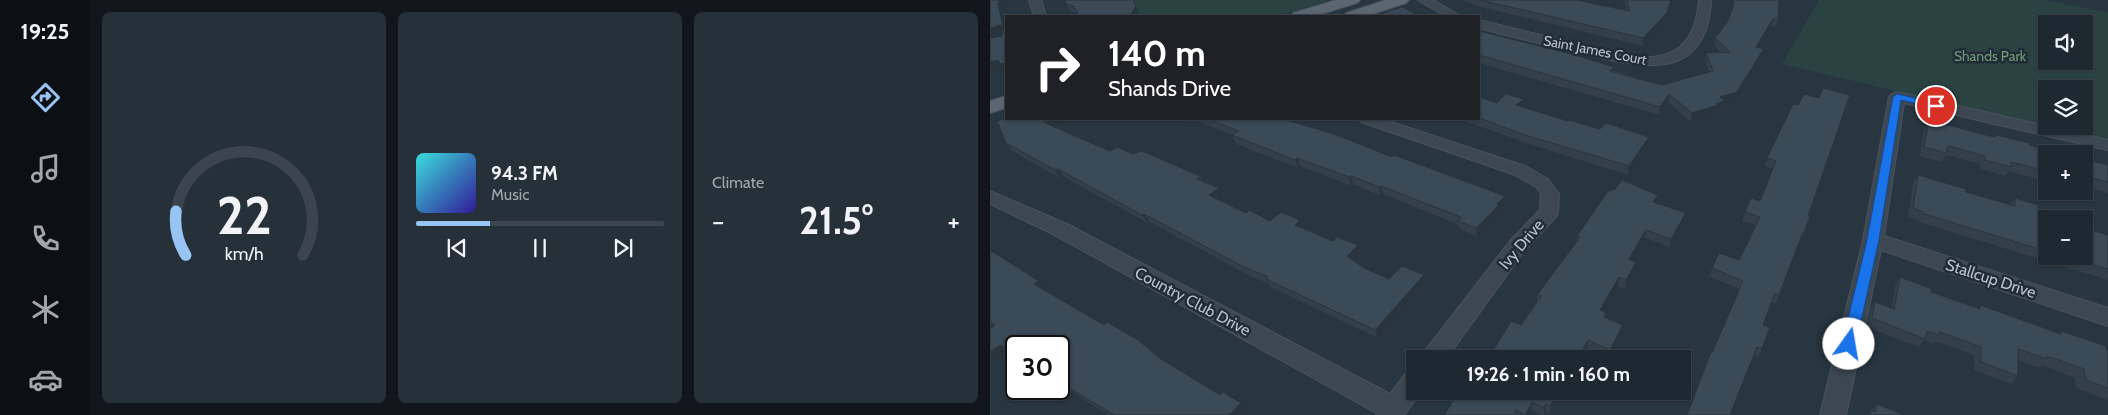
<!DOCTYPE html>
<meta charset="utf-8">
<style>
:root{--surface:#1e2831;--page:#263039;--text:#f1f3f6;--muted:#a1a6ab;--line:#3c444d;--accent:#97c4f2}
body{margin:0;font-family:Cabin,sans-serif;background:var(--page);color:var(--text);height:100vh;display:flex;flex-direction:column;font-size:19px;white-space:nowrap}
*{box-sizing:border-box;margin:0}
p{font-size:16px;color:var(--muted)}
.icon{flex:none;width:28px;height:28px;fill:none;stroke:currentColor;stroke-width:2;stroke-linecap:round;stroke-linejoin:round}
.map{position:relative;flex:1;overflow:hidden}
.drawer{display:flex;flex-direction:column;gap:12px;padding:12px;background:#10161b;width:900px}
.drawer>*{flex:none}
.hud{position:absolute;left:15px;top:15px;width:475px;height:105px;border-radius:0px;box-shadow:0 1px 4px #0004,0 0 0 1px var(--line);background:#202124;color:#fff;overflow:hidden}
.controls{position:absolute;left:1048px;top:15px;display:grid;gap:10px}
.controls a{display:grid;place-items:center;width:55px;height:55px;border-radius:0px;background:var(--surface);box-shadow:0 1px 4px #0004,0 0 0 1px var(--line);font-size:25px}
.speed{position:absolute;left:15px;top:335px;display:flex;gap:10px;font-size:25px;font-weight:700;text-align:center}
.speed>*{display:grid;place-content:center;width:65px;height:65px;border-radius:50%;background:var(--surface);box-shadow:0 1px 4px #0004,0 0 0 1px var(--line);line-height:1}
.speed .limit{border:2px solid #111;border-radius:8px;background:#fff;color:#111}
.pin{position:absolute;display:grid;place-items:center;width:42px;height:42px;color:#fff;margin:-21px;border:2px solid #fff;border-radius:50%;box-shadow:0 1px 5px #0007}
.me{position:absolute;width:55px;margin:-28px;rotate:13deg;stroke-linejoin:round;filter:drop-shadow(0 0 4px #0008)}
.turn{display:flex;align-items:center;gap:18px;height:105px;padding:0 20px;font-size:22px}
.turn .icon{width:65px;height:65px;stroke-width:2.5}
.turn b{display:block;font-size:35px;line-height:42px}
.big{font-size:38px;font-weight:700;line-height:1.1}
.drawer .widget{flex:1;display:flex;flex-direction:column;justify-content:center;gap:8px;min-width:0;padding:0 18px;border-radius:8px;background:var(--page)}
.drawer .dial{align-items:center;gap:0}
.dial svg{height:130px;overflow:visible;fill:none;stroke:var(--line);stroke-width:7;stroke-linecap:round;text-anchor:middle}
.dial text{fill:var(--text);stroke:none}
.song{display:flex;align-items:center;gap:15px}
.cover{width:60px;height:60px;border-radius:8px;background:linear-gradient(135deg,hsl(180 70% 55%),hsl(250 70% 35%))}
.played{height:5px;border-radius:2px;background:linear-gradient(90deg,var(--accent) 30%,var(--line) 30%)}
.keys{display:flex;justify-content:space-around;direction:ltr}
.heat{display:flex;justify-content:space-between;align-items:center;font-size:28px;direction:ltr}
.drawer .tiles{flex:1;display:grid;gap:12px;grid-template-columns:repeat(3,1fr)}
.trip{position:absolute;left:416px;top:350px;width:285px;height:50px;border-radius:0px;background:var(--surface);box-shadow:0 1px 4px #0004,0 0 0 1px var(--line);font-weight:700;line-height:50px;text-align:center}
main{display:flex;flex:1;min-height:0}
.dock{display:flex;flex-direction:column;width:90px;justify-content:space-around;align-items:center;background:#0c1014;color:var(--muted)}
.dock .icon{width:35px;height:35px}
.dock .selected{color:var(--accent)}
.dock b{font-size:22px;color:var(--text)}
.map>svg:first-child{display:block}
.green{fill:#2a4242;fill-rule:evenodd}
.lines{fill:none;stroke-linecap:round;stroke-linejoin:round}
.minor-casing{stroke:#49535d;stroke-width:2}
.major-casing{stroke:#49535d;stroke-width:2}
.minor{fill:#3d4751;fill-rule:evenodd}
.major{fill:#5b6671;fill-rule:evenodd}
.wall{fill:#33404b}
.shaded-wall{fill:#29343d}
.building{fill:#3b4a57;stroke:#29343d}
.route{fill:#1a73e8;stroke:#114b97}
.labels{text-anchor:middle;stroke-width:5;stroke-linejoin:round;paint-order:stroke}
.far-street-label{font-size:14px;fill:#bac2cb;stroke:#212c37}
.far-park-label{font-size:14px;fill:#729b77;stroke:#212c37}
.street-label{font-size:16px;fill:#bac2cb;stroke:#212c37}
</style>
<main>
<nav class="dock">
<b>19:25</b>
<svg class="icon selected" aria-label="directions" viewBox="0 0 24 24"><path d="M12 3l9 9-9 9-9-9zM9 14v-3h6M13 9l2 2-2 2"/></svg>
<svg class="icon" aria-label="music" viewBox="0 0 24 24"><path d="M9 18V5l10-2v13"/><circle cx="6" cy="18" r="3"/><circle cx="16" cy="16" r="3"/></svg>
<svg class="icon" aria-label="phone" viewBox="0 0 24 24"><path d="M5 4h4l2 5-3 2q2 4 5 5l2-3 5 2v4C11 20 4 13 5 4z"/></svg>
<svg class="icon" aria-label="climate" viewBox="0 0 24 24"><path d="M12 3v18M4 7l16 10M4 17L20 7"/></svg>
<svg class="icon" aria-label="car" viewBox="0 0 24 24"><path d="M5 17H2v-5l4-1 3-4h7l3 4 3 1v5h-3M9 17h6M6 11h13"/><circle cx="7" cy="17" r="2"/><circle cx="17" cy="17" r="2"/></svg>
</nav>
<section class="drawer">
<div class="tiles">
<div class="widget dial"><svg viewBox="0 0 100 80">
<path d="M14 69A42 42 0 1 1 86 69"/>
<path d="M14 69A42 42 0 0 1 8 42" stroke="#97c4f2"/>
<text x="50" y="56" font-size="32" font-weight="700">22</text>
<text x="50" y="72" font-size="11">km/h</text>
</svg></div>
<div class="widget">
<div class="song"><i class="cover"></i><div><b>94.3 FM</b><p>Music</p></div></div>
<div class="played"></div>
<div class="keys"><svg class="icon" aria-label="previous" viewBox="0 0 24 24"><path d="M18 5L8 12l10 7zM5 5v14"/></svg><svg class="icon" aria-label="pause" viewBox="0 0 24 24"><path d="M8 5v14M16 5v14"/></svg><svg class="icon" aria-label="next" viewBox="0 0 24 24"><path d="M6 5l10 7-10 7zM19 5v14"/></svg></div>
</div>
<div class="widget"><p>Climate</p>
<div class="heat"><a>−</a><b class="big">21.5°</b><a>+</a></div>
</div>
</div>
</section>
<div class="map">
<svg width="1118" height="415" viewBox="0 0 1118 415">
<rect width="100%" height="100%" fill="#283641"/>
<path class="green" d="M139,0h200l-50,16h-144z
M829,0h224l65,12v129l-326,-77zM1056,24h38v37h-38zM1056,89h38v37h-38z"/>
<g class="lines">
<g class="minor-casing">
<path id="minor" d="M39,0h12l5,16h-12z
M428,0h15l27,16h-15z
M709,0h12c-4,86 -74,67 -131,53 -34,-8 -68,-16 -101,-25v-8l144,35c46,8 72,-5 76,-55z
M907,92l211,48v10l-204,-47 -20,133 224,72v18l-227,-76 -35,165h-26l43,-175 26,-143 3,-3z
M369,119h23l143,47 23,13 11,15 -1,18 -2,5 -32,34 -78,108h-26l4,-7 86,-111 30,-31 1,-16 -5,-7 -23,-13 -152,-52z
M0,191l77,33 323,170 16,-21 9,-3v21h7l-18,24h-28l1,-2 -324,-179 -63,-30z"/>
</g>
<g class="major-casing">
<path id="major" d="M346,0h24l-3,3 -42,13h-24l2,-3z
M396,0h23l-3,3 -39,13h-23l2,-3z
M16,96v12l-16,5v-12z"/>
</g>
<use href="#minor" class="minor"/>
<use href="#major" class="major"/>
</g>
<path class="wall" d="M473,0h113l51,10 -3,-10h49l-7,20 -23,26 -166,-40z
M743,0h46l-1,19 -2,8 -5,-1 -13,21 3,11 -26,42 -11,3 -1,6 -6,2 -1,2 -25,9 -23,-20 -9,13 -180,-52v-32l183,54 47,-13 -4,-11 1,-8h15l-7,-8 1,-7 13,-17 5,-13z
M76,4l73,9 -2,3h-58l-2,-4 -7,-1z
M489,97l18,6 27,-4v8l-1,1 125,37 -20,30 -102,-32 -67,-24h20z
M803,104l15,112 -4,17 -3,8h-2l-23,62 -4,-1 -9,23 -1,24 -4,9 -5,-3 -41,-2 28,-64 -31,-12 3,-9 27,-8 17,-35 -14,-4 3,-9 15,-11 13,-32 -8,-3 2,-8z
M16,119h67l1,2 -18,7 54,23 23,3 67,22 2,5 17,7 4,8 -5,4 28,13 24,8 30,-1 3,8 57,26 -6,6 10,8 25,11 35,-4 1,8 -47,55 -108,-51 -1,-3 -21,-9 -98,-53 -2,1 -84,-46 -3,2 -49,-28 -6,-8z
M188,119h110v1l217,84 -5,7v2l-23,24 -17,-8 -1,-4 -76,-31 -2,2 -28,-12 -2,2 -51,-20 -2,2 -62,-24 -4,-9 -39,-16 -6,4z
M939,120l65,17 2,-2 33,10 17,9v34l-1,-7 -36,-10 -4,5 -25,-7v-5l-34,-9 -4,7 -22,-6 4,-27z
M1094,159l24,6v28l-24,-7z
M928,175l48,17 44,13 5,-7 31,21v37h38l24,-21v45l-189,-58v-2l-11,-3 5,-34z
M1067,191h18l-3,5z
M668,195l-2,8 30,10 -2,9 -14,25 -25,-9 -13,22 3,10 -10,19 -7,-3 -15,25 3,2v5l16,16 -13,24 -22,-10 -6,11h-93l33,-34 16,-23v-7l39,-53 1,-6z
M0,250l57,39 -2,1 116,69 85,52 -4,4h-133l-34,-21 -15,12 -23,-17h22l-43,-43v12l-7,-5 -10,8 -9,-7v-25l4,-3 -4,-2z
M910,277l31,15 47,16 2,-3 79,28 2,-2 47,19v50l-32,-12 -1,-10 -33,-13 -3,3 -21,-8v16l-7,8 -37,-14v-15l-39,-14 -2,3 -8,-4 -6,7 -52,-20 3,-17 5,-8 16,6 4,-22z
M470,391h103l-13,23 -4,-2 -2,3h-2l-10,-5 -2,5h-86z
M887,404l27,11h-36z"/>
<path class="shaded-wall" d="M9,0h5v11h-2l4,17v3l-3,-5 -5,-22z
M681,0h2l-7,20 -23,26v-8z
M146,6l3,7 -2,3h-7z
M783,19l-2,7 -17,28 2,-7z
M11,25l5,7v8l-2,-8 -14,4v-8z
M773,50l-2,8 -26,42 -11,3 -1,6 -6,2 -1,2 -25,9 1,-9 28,-16z
M8,60l8,3v9h-1l-3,-4 -12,4v-10z
M679,94l-1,8 -9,13 1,-8z
M534,99v8l-7,6 -1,-8z
M62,119h21l1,2 -26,9 -5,-8z
M195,119h8l-6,4z
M659,137l-1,8 -20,30 1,-9z
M307,158l3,8 -2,2 -3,-8z
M68,169l6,8 -3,2 -6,-9z
M361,176l2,8 -2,2 -2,-9z
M391,186l2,8 -2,2 -2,-9z
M229,188l4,8 -10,8 -4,-9z
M668,195l-2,8 -3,-1z
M515,196v8l-5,7v2l-23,24 -1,-9z
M696,213l-2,9 -14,25 1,-8z
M154,214l6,8 -2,1 -6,-8z
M310,220l3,9 -8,-4z
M656,230l-1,8 -17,29 1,-8z
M368,245l2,9 -10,10 -3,-8z
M646,262l-1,8 -10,19 1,-9z
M434,275l1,8 -47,55 -3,-8z
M629,277l-1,9 -19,32 1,-8z
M49,281l8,8 -5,4 -8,-9z
M633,325l-1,9 -13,24 1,-8z
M598,340l-1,8 -6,11h-4z
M10,345l9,8 -10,8 -9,-8v-1z
M76,386l9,8 -15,12 -8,-7z
M569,391h4l-13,23v-8z
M542,402v8l-2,5h-5z
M251,403l5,8 -4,4h-13z
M556,404v8l-2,3v-7z"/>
<path class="building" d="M0,0h9v3l-1,1 5,22 -2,-1 -11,3z
M75,0h68l3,6 -6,10h-51l-5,-10 -8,-2z
M490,0h96l54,11 -3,-11h44l-4,13 -24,25z
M744,0h45l-1,19h-5l-17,28 6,1 1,2 -26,42 -17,5 5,4 -9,3 2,1 -26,8 -23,-19 -9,13 -181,-52v-24l96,24 39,12 -4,4 52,14 51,-14 -7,-18 24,-1 -15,-14 13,-17 6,-17z
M412,7l18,9h-46z
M13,27l3,13v23l-6,1 -2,-4 -8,2v-24l12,-2z
M833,88l27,7 -42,121h2l-6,17 -1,-1 -24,63 -4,-2 -12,32 7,2 -8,22 -5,-2 -27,68h-43l24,-63 1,1 31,-72 -31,-13 7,-15 20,7 21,-43 -15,-5 6,-14 9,3 16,-40 -9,-3 26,-54 5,1 6,-11 15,4z
M516,94l18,5 -8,6 52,16 1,-1 31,9 6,-6 43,14 -20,29 -104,-31 -46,-17v-21l18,6z
M16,118v1h46l-9,3 67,29 8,-4 15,7 9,-3 58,25 -3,3 22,9 -10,7 37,18 3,-3 21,11 11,-9 19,8 -5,5 38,16 4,-4 21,8 -11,11 17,12 25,11 13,-13 22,9 -49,55 -109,-51 2,-2 -24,-10 -100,-53 -2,1 -84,-46 -3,1 -49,-27 -9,-22z
M218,119h75l51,15 58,23 2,-2 111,41 -8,8 2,1 -23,23 -18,-7 3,-4 -80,-31 -2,1 -28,-11 -2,1 -52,-19 -2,2 -63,-25 7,-4z
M939,120l57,15 9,2 1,-2 33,8v2l34,9h-17v17l-35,-9v5l-26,-7v-4l-37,-10 -2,7 -22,-6z
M1094,159l24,6v17l-24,-6z
M928,175l48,14v3l49,14v-8l23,7v8l21,6h-13v32l-122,-37v-2l-11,-4z
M632,180l36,15 -5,7 33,11 -15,26 -25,-9 -17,29 7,3 -10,18 -7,-3 -19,33 6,3 -2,4 19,8 -13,25 -22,-10 -11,19h-89l23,-38 10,4 20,-29 -4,-1 43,-58 -3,-1 31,-45 7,-2z
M1094,228l24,7v34l-43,-13h19z
M0,250l49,31 -5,3 70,41 3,-3 31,18 23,19 59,36 3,-3 18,11 -12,12h-115l-48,-29 -14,13 -13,-10h20v-43h-43v10l-16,-11 -10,7v-23l5,-4 -5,-4z
M910,277l32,12 -1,3 49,17v-4l81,29v-3l45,15v4h2v38l-22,-8 -2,-11 -37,-13v3l-29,-10v27l-37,-14v-15l-41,-15 -1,3 -12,-4 -2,8 -53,-21 3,-16 19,7z
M470,391h99l-9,15 -4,-2 -2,4 -12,-6 -7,13 -9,-5 -3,5h-69z
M887,404l27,11h-34l1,-5 4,2z"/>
<path class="route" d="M907,94l43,10 1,2 -5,2 -35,-8 -22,140 -23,104 -2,4 -5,2 -5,-2 -2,-4 25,-104 26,-143z"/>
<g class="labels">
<g class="far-street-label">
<text transform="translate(605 50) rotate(11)" y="5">Saint James Court</text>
</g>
<g class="far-park-label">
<text x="1000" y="61">Shands Park</text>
</g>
<g class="street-label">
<text transform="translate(531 244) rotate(-50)" y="6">Ivy Drive</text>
<text transform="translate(1001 278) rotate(18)" y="6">Stallcup Drive</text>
<text transform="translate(203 301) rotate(28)" y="6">Country Club Drive</text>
</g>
</g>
</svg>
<div class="controls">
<a><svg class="icon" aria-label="sound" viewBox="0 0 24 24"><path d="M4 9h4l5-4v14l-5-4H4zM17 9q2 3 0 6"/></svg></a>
<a><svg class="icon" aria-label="layers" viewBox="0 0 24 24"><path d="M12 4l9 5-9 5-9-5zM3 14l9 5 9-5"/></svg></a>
<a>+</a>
<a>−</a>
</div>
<div class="speed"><div class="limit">30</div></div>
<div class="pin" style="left:946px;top:106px;background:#d93025"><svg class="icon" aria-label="arrive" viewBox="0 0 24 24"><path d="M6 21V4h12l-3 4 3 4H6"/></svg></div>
<svg class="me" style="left:859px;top:344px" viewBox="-20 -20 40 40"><circle r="19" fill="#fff"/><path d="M0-13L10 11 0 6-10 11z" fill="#1a73e8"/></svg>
<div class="trip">19:26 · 1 min · 160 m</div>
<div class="hud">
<div class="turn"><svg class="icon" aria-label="right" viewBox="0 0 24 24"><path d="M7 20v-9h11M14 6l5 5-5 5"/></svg><div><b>140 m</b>Shands Drive</div></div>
</div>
</div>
</main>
